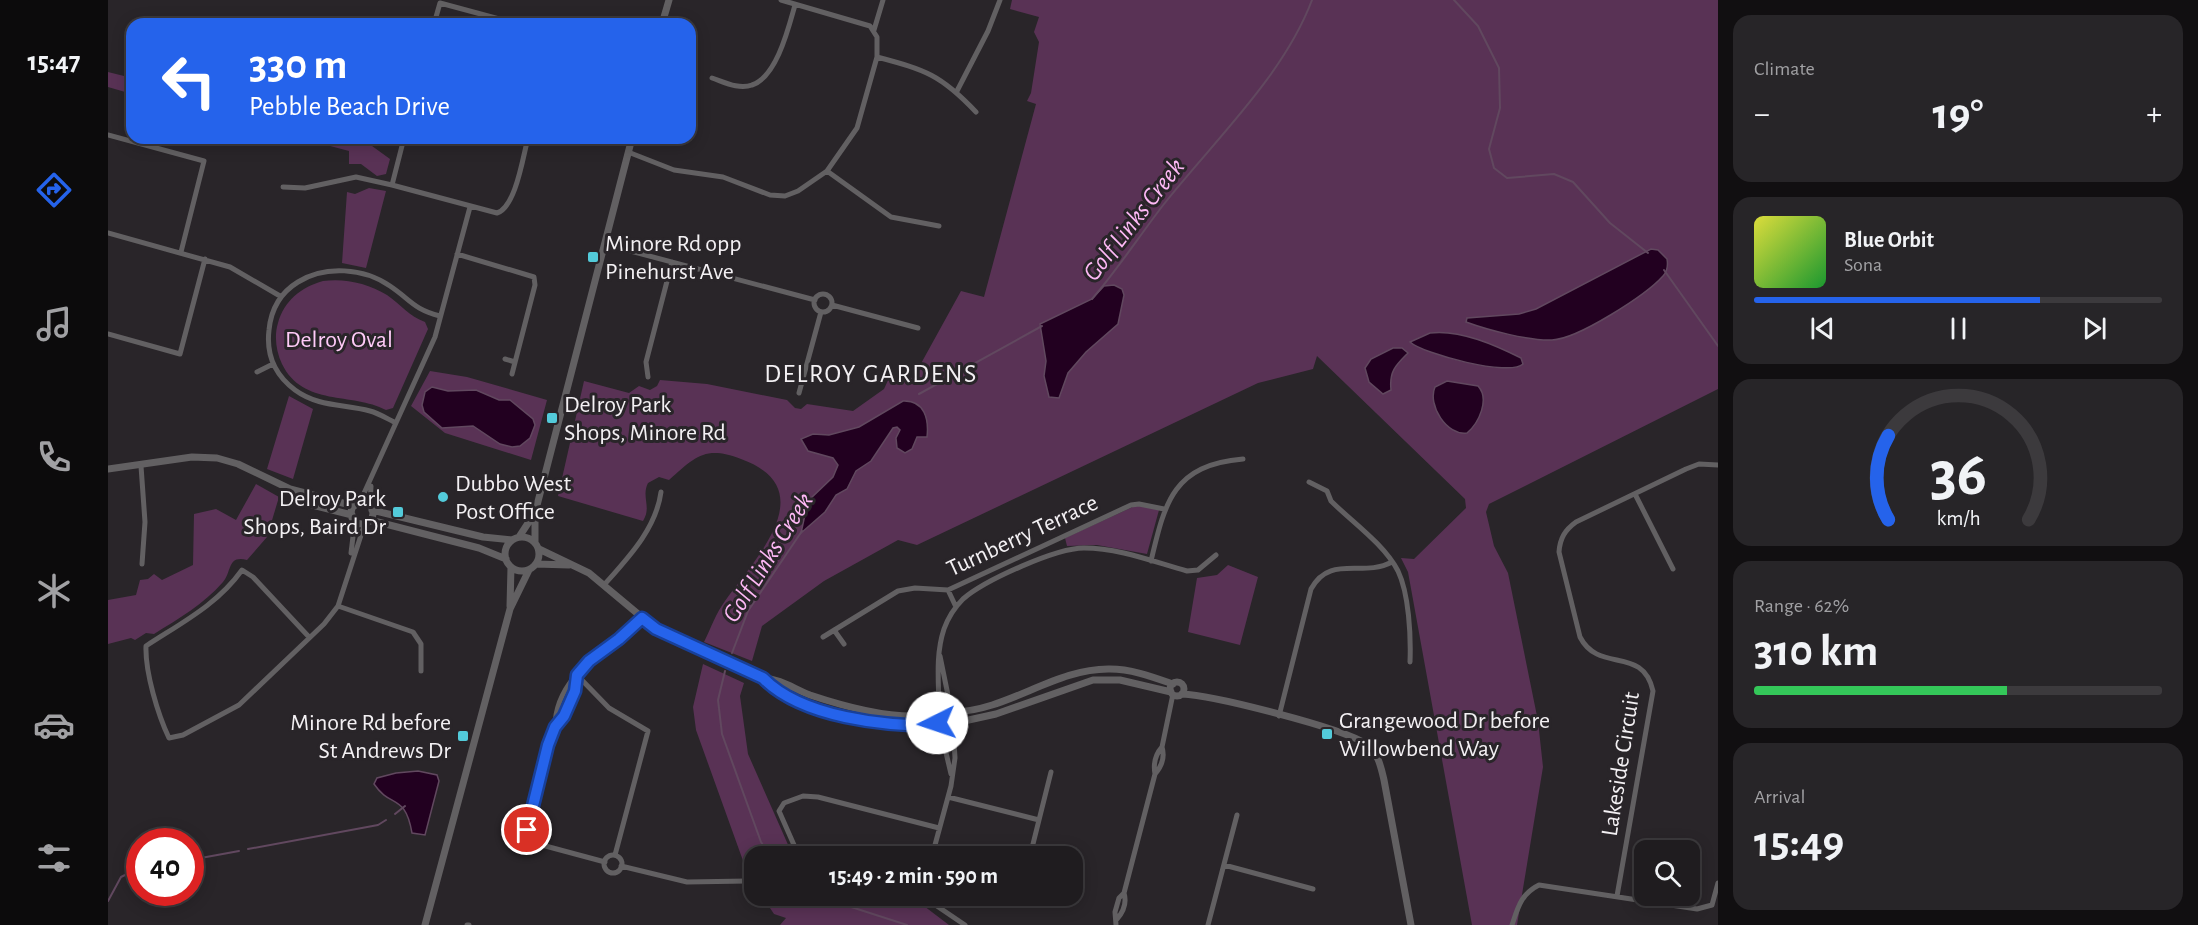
<!DOCTYPE html>
<meta charset="utf-8">
<style>
:root{--surface:#1f1c1f;--page:#272528;--text:#f1f3f6;--muted:#a1a1a4;--line:#3c3a3d;--accent:#2563eb}
body{margin:0;font-family:"Alegreya Sans",sans-serif;background:var(--page);color:var(--text);height:100vh;display:flex;flex-direction:column;font-size:22px;white-space:nowrap}
*{box-sizing:border-box;margin:0}
p{font-size:20px;color:var(--muted)}
.icon{flex:none;width:33px;height:33px;fill:none;stroke:currentColor;stroke-width:2;stroke-linecap:round;stroke-linejoin:round}
.map{position:relative;flex:1;overflow:hidden}
.panel{display:flex;flex-direction:column;gap:15px;padding:15px;background:#110f11;width:480px}
.panel>*{flex:none}
.hud{position:absolute;left:18px;top:18px;width:570px;height:126px;border-radius:18px;box-shadow:0 3px 15px #0003,0 0 0 2px var(--line);background:#2563eb;color:#fff;overflow:hidden}
.fabs{position:absolute;left:1526px;top:840px;display:grid;gap:12px}
.fabs a{display:grid;place-items:center;width:66px;height:66px;border-radius:12px;background:var(--surface);box-shadow:0 3px 15px #0003,0 0 0 2px var(--line);font-size:30px}
.speed{position:absolute;left:18px;top:828px;display:flex;gap:12px;font-size:30px;font-weight:700;text-align:center}
.speed>*{display:grid;place-content:center;width:78px;height:78px;border-radius:50%;background:var(--surface);box-shadow:0 3px 15px #0003,0 0 0 2px var(--line);line-height:1}
.speed .limit{border:9px solid #d22;background:#fff;color:#111}
.pin{position:absolute;display:grid;place-items:center;width:51px;height:51px;color:#fff;margin:-26px;border:3px solid #fff;border-radius:50%;box-shadow:0 2px 6px #0007}
.me{position:absolute;width:66px;margin:-33px;rotate:266deg;stroke-linejoin:round;filter:drop-shadow(0 0 4px #0008)}
.turn{display:flex;align-items:center;gap:21px;height:126px;padding:0 24px;font-size:27px}
.turn .icon{width:78px;height:78px;stroke-width:2.5}
.turn b{display:block;font-size:42px;line-height:51px}
.big{font-size:45px;font-weight:700;line-height:1.1}
.panel .card{flex:1;display:flex;flex-direction:column;justify-content:center;gap:9px;min-width:0;padding:0 21px;border-radius:18px;background:var(--page)}
.panel .dial{align-items:center;gap:0}
.dial svg{height:156px;overflow:visible;fill:none;stroke:var(--line);stroke-width:7;stroke-linecap:round;text-anchor:middle}
.dial text{fill:var(--text);stroke:none}
.song{display:flex;align-items:center;gap:18px}
.cover{width:72px;height:72px;border-radius:9px;background:linear-gradient(135deg,hsl(60 70% 55%),hsl(130 70% 35%))}
.played{height:6px;border-radius:3px;background:linear-gradient(90deg,var(--accent) 70%,var(--line) 70%)}
.keys{display:flex;justify-content:space-around;direction:ltr}
.heat{display:flex;justify-content:space-between;align-items:center;font-size:33px;direction:ltr}
.charge{height:9px;border-radius:4px;background:linear-gradient(90deg,#34c759 62%,var(--line) 0)}
.trip{position:absolute;left:636px;top:846px;width:339px;height:60px;border-radius:18px;background:var(--surface);box-shadow:0 3px 15px #0003,0 0 0 2px var(--line);font-weight:700;line-height:60px;text-align:center}
main{display:flex;flex:1;min-height:0}
.tab-bar{display:flex;flex-direction:column;width:108px;justify-content:space-around;align-items:center;background:#0c0b0c;color:var(--muted)}
.tab-bar .icon{width:42px;height:42px}
.tab-bar .selected{color:var(--accent)}
.tab-bar b{font-size:27px;color:var(--text)}
.map>svg:first-child{display:block}
.green{fill:#593255}
.water{fill:#220020;stroke:#61485f;stroke-width:1.5}
.lines{fill:none;stroke-linecap:round;stroke-linejoin:round}
.stream{stroke:#61485f;stroke-width:2}
.minor{stroke:#626062;stroke-width:5}
.tertiary{stroke:#626062;stroke-width:7}
.route-casing{stroke:#184099;stroke-width:15}
.route{stroke:#2563eb;stroke-width:10}
.poi-dot{fill:#53cbda;stroke:#292529;stroke-width:2}
.labels{text-anchor:middle;stroke-width:6;stroke-linejoin:round;paint-order:stroke}
.poi-label{font-size:24px;fill:#f3f0f3;stroke:#292529;text-anchor:start}
.park-label{font-size:24px;fill:#ffcbf8;stroke:#292529}
.street-label{font-size:24px;fill:#f3f0f3;stroke:#292529}
.water-label{font-size:26px;font-style:italic;fill:#fdb8f5;stroke:#292529}
.neighbourhood-label{font-size:26px;letter-spacing:1.5px;fill:#f3f0f3;stroke:#292529}
</style>
<main>
<nav class="tab-bar">
<b>15:47</b>
<svg class="icon selected" aria-label="directions" viewBox="0 0 24 24"><path d="M12 3l9 9-9 9-9-9zM9 14v-3h6M13 9l2 2-2 2"/></svg>
<svg class="icon" aria-label="music" viewBox="0 0 24 24"><path d="M9 18V5l10-2v13"/><circle cx="6" cy="18" r="3"/><circle cx="16" cy="16" r="3"/></svg>
<svg class="icon" aria-label="phone" viewBox="0 0 24 24"><path d="M5 4h4l2 5-3 2q2 4 5 5l2-3 5 2v4C11 20 4 13 5 4z"/></svg>
<svg class="icon" aria-label="climate" viewBox="0 0 24 24"><path d="M12 3v18M4 7l16 10M4 17L20 7"/></svg>
<svg class="icon" aria-label="car" viewBox="0 0 24 24"><path d="M5 17H2v-5l4-1 3-4h7l3 4 3 1v5h-3M9 17h6M6 11h13"/><circle cx="7" cy="17" r="2"/><circle cx="17" cy="17" r="2"/></svg>
<svg class="icon" aria-label="filters" viewBox="0 0 24 24"><path d="M4 7h16M4 17h16"/><circle cx="9" cy="7" r="2"/><circle cx="15" cy="17" r="2"/></svg>
</nav>
<div class="map">
<svg width="1610" height="925" viewBox="0 0 1610 925">
<rect width="100%" height="100%" fill="#292529"/>
<path class="green" d="M904,0h706v389l-229,115 -3,8 8,34 14,27 30,148 5,46 -26,158h-45l-64,-353 -7,-14 13,1 52,-51 -1,-9 -148,-143 -4,13 -55,14 -341,162 -19,-5 -74,41 -62,45 -10,35 -48,-19c7,-14 12,-29 21,-41 30,-42 99,-112 16,-142 -36,-14 -46,-2 -72,21l-10,-3 -11,6c-7,14 4,24 -5,38l-85,-25 26,-115 45,12 10,-7 11,4 7,-4 3,-6 47,4 80,16 8,8 6,1 6,-5 46,7 31,-22 6,-13 23,2 48,-87 23,6 52,-193 -9,-3 4,-8 8,-51 -5,-10 5,-15 -29,-8z
M0,72l24,6v16l-24,-7z
M192,138h61l29,21 -4,15 -9,2 -16,-12h-12v-13z
M261,188l17,3 -20,77 -24,-5 5,-71 8,2z
M215,281c21,-3 45,2 64,14 14,10 22,21 38,27l3,7 -35,79 -7,2c-34,-18 -83,-3 -104,-46 -6,-13 -8,-28 -4,-41 6,-22 23,-36 45,-42z
M322,371l37,6 80,23 -16,60 -86,-27 -34,-27z
M181,396l24,13 -20,70 -26,-10z
M148,484l23,13 -12,40 -20,23c-20,-5 -15,12 -24,22 -19,22 -45,37 -69,52l-8,-1 -11,7 -4,-2 -23,6v-44l28,-5 4,-15 8,-1 6,-5 8,6 31,-15 1,-51 22,-5 20,11z
M1029,505l22,5 -12,44 -50,-9 -30,1 -2,-8z
M1120,565l30,12 -18,68 -52,-13 9,-54 20,-3z
M595,664l41,19 -4,13 8,58 45,102h-39v28l-8,-15 -50,-139 -3,-23z
M654,896h121l41,10 25,19h-169l6,-7 -12,-4z"/>
<path class="water" d="M1543,249l7,1 9,9c1,6 1,12 -4,17 -17,19 -85,63 -111,64 -23,1 -64,-10 -86,-18l1,-4 52,-4 17,-5z
M1006,285l8,4 2,6 -6,29 -32,28 -18,21 -9,25 -10,-1 -5,-21 2,-15 -6,-37 52,-25 12,-13z
M1322,333c30,-4 67,13 91,25l2,6c-13,13 -100,-10 -113,-22z
M1285,348h9l6,5c-12,12 -19,18 -17,37l-8,4 -14,-12 -4,-14 6,-9z
M1339,381l31,5c12,13 1,37 -11,47 -20,3 -40,-28 -32,-46z
M324,387l16,4 28,-1 23,10h11l23,19 2,6 -5,13 -10,8 -8,1 -12,-3 -27,-18 -31,2 -18,-16 -2,-7 3,-13z
M795,401c22,-1 26,19 24,36h-10l-5,12 -7,4 -8,-5 -1,-10 4,-8 -3,-3 -4,1 -22,33 -15,10 -9,18 -11,6 -11,17 -24,21 7,-32 25,-24 5,-12 -5,-7 -25,-7 -7,-12 12,-5 16,1 30,-8z
M310,771l19,4 2,6 -14,54 -13,-2c-7,-40 -21,-24 -38,-49l3,-6 19,-5z"/>
<g class="lines">
<path class="stream" d="M1346,0l24,26 21,42 1,40 -11,41 5,19 13,10 47,-4 19,8 37,41 38,30
M1556,270l54,76
M984,299c26,-30 48,-64 72,-95 50,-63 120,-129 148,-204
M811,394l123,-68
M624,653l16,-42 54,-80
M617,671l-7,29 4,34 39,108 9,14
M287,814l10,-8
M140,849l130,-24 8,-5
M82,860l49,-9
M709,896l90,29
M0,901l13,-24 12,-6"/>
<path class="minor" d="M326,24l6,-21 78,21
M766,30l9,-30
M769,57c49,13 64,18 99,55
M604,78c12,4 27,12 40,7 25,-8 37,-59 43,-80
M849,91l31,-60 12,-31
M0,135l96,26 -23,91
M296,138l-12,47 105,28c19,-6 26,-57 31,-75
M520,152l46,18 49,7 47,18 15,1 13,-5 29,-20 30,-43 20,-71v-20l-7,-11 -89,-26
M719,171l64,46 48,9
M175,187l22,1 51,-11 36,8
M0,233l122,34 50,29
M496,244l211,56
M349,254l77,23 1,8 -23,89
M706 303a9 9 0 1 1 18 0a9 9 0 1 1-18 0Z
M724,305l86,23
M0,334l72,20 25,-95
M397,359l10,3
M149,372l16,-8
M540,377l-2,-15 26,-100
M691,393l22,-81
M286,422c-8,-4 -16,-9 -24,-11 -26,-7 -52,-4 -75,-21 -20,-15 -29,-35 -26,-60 2,-21 11,-37 29,-48 27,-17 66,-14 92,4 21,14 23,23 50,30
M33,466l4,56 -3,42
M1201,482l18,9 4,10c21,21 53,43 67,70 11,23 13,65 12,91
M1527,494l38,75
M252,502l75,-165 35,-130
M262,505l1,-19
M243,553l4,-33
M1043,561c14,-59 22,-96 92,-102
M496,585c24,-27 52,-56 57,-93
M840,590l8,17
M230,606l75,26 8,12v27
M726,630l10,14
M201,637l-56,-60 -11,-7c-25,35 -61,53 -96,76 -1,26 12,69 23,92l14,-3 56,-30 85,-81 14,-18 27,-83
M715,637l75,-46 17,-3 33,2 183,-85 8,-1 25,5
M832,656l11,54
M469,675c-3,21 -11,34 -21,51 -10,15 -30,90 -29,108l11,10 67,18
M469,675l32,33 39,23 -33,124
M831,711c0,-27 -4,-55 5,-82 4,-11 11,-22 19,-30 22,-19 93,-51 121,-51 35,0 70,14 103,23l11,-1 18,-15
M1171,716l32,-127c19,-35 51,-11 81,-27
M447,727c0,-52 53,-77 87,-109
M832,727l11,47
M1047,774c-2,-11 0,-19 7,-27l11,-53
M840,797l91,23
M411,842l10,-5
M496 864a9 9 0 1 1 18 0a9 9 0 1 1-18 0Z
M697,856l-11,-11 -15,-34 5,-8 19,-7 15,1 121,31
M824,856l19,-70 4,-28 -2,-32
M922,856l21,-84
M1116,865l89,24
M513,866l66,16 60,-1
M801,896l22,6 34,23
M1509,896l36,-205c-10,-46 -54,-17 -73,-54l-21,-85c1,-14 6,-22 17,-30l110,-53 13,-5 19,1
M1009,919c7,-8 10,-16 7,-26
M359,925h2
M1008,925l-1,-13 4,-14 5,-5 31,-119c7,-8 10,-17 7,-27
M1100,925l29,-110
M1404,925c6,-18 9,-31 27,-40l158,24 15,-4 6,-22"/>
<path class="tertiary" d="M554,24l7,-24
M0,469l84,-12 25,1 21,6 52,25 64,17
M186,492l14,12 44,11
M243 513a11 11 0 1 1 22 0a11 11 0 1 1-22 0Z
M264,510l111,27 29,3
M262,520l109,28 27,11
M397 554a17 17 0 1 1 34 0a17 17 0 1 1-34 0Z
M411,537l15,-23
M427,542v-29l97,-375
M431,549l50,24 67,56 107,49c40,40 122,48 176,48
M428,564l33,1
M402,606l1,-39
M655,678c18,1 31,11 47,17 36,12 91,28 128,18
M1062 689a7 7 0 1 1 14 0a7 7 0 1 1-14 0Z
M1074,694c30,1 161,34 184,50 12,8 15,23 18,36l27,145
M828 719a10 10 0 1 1 20 0a10 10 0 1 1-20 0Z
M845,712c55,-1 102,-44 157,-43 22,0 43,8 63,15
M847,723l41,-9 97,-34h27l51,12
M317,925l85,-316 19,-39"/>
</g>
<g class="lines">
<g class="route-casing">
<path id="route" d="M419,830l21,-85 7,-18 9,-11 11,-25 2,-16 12,-14 30,-22 23,-21 14,11 107,49c39,40 122,48 176,48l-2,-3"/>
</g>
<use href="#route" class="route"/>
</g>
<g class="poi-dot">
<rect x="479" y="251" width="12" height="12" rx="3"/>
<rect x="438" y="412" width="12" height="12" rx="3"/>
<circle cx="335" cy="497" r="6"/>
<rect x="284" y="506" width="12" height="12" rx="3"/>
<rect x="1213" y="728" width="12" height="12" rx="3"/>
<rect x="349" y="730" width="12" height="12" rx="3"/>
</g>
<g class="labels">
<g class="poi-label">
<text x="497" y="251">Minore Rd opp<tspan x="497" dy="28">Pinehurst Ave</tspan></text>
<text x="456" y="412">Delroy Park<tspan x="456" dy="28">Shops, Minore Rd</tspan></text>
<text x="347" y="491">Dubbo West<tspan x="347" dy="28">Post Office</tspan></text>
<text x="278" y="506" text-anchor="end">Delroy Park<tspan x="278" dy="28">Shops, Baird Dr</tspan></text>
<text x="1231" y="728">Grangewood Dr before<tspan x="1231" dy="28">Willowbend Way</tspan></text>
<text x="343" y="730" text-anchor="end">Minore Rd before<tspan x="343" dy="28">St Andrews Dr</tspan></text>
</g>
<g class="park-label">
<text x="231" y="347">Delroy Oval</text>
</g>
<g class="street-label">
<text transform="translate(914 535) rotate(-25)" y="8">Turnberry Terrace</text>
<text transform="translate(1512 764) rotate(-81)" y="8">Lakeside Circuit</text>
</g>
<g class="water-label">
<text transform="translate(1025 219) rotate(-52)" y="9">Golf Links Creek</text>
<text transform="translate(659 557) rotate(-58)" y="9">Golf Links Creek</text>
</g>
<g class="neighbourhood-label">
<text x="763" y="382">DELROY GARDENS</text>
</g>
</g>
</svg>
<div class="fabs">
<a><svg class="icon" aria-label="search" viewBox="0 0 24 24"><circle cx="10" cy="10" r="6"/><path d="M15 15l6 6"/></svg></a>
</div>
<div class="speed"><div class="limit">40</div></div>
<div class="pin" style="left:419px;top:830px;background:#d93025"><svg class="icon" aria-label="arrive" viewBox="0 0 24 24"><path d="M6 21V4h12l-3 4 3 4H6"/></svg></div>
<svg class="me" style="left:829px;top:723px" viewBox="-20 -20 40 40"><circle r="19" fill="#fff"/><path d="M0-13L10 11 0 6-10 11z" fill="#2563eb"/></svg>
<div class="trip">15:49 · 2 min · 590 m</div>
<div class="hud">
<div class="turn"><svg class="icon" aria-label="left" viewBox="0 0 24 24"><path d="M17 20v-9H6M10 6l-5 5 5 5"/></svg><div><b>330 m</b>Pebble Beach Drive</div></div>
</div>
</div>
<section class="panel">
<div class="card"><p>Climate</p>
<div class="heat"><a>−</a><b class="big">19°</b><a>+</a></div>
</div>
<div class="card">
<div class="song"><i class="cover"></i><div><b>Blue Orbit</b><p>Sona</p></div></div>
<div class="played"></div>
<div class="keys"><svg class="icon" aria-label="previous" viewBox="0 0 24 24"><path d="M18 5L8 12l10 7zM5 5v14"/></svg><svg class="icon" aria-label="pause" viewBox="0 0 24 24"><path d="M8 5v14M16 5v14"/></svg><svg class="icon" aria-label="next" viewBox="0 0 24 24"><path d="M6 5l10 7-10 7zM19 5v14"/></svg></div>
</div>
<div class="card dial"><svg viewBox="0 0 100 80">
<path d="M14 69A42 42 0 1 1 86 69"/>
<path d="M14 69A42 42 0 0 1 14 26" stroke="#2563eb"/>
<text x="50" y="56" font-size="32" font-weight="700">36</text>
<text x="50" y="72" font-size="11">km/h</text>
</svg></div>
<div class="card"><p>Range · 62%</p><b class="big">310 km</b><div class="charge"></div></div>
<div class="card"><p>Arrival</p><b class="big">15:49</b></div>
</section>
</main>
